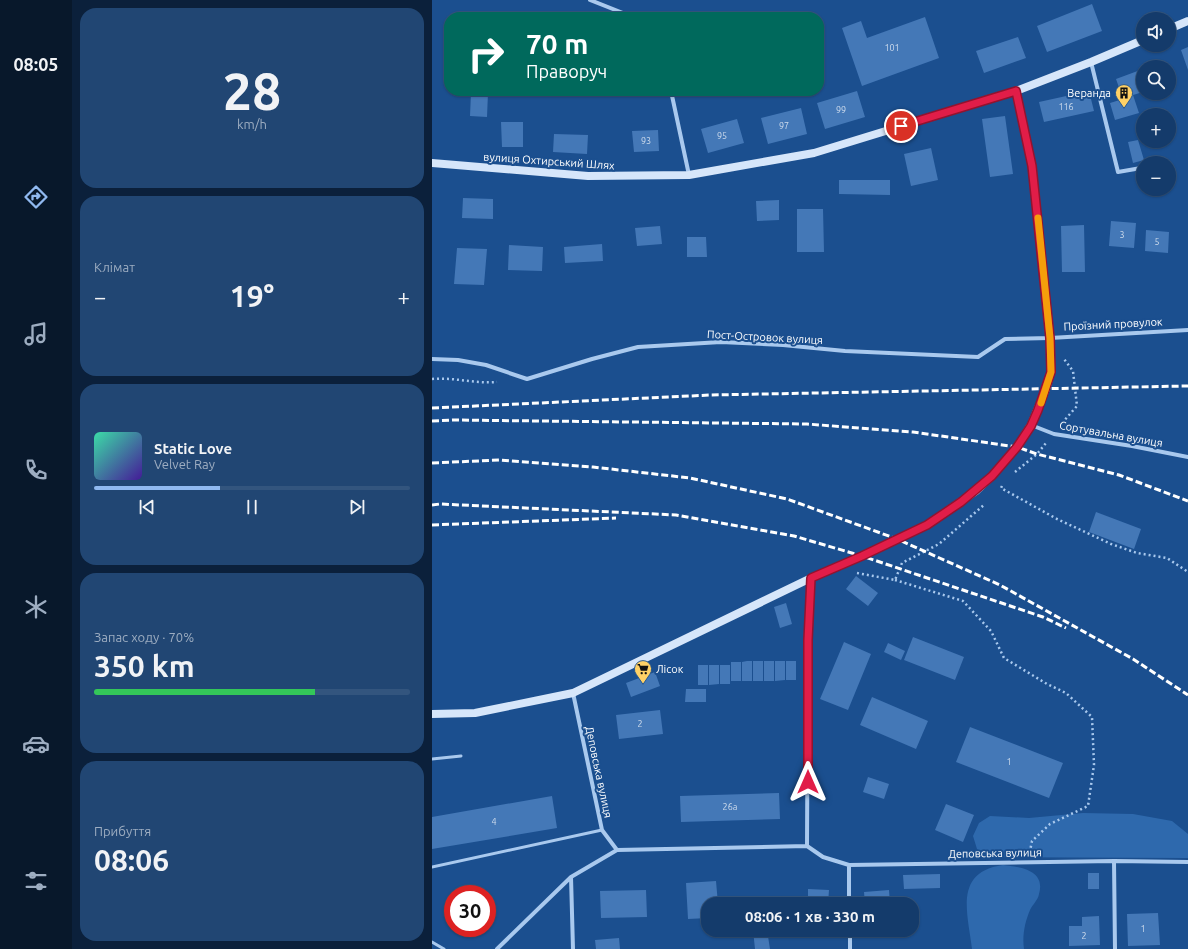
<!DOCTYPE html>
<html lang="uk">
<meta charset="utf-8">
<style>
:root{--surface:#143b6b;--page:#214673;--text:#f1f3f6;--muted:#9dadc1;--line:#33557e;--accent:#90b9f0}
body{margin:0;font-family:Ubuntu,sans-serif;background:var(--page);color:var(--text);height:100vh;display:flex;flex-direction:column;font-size:15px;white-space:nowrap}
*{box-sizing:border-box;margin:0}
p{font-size:13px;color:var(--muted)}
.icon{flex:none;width:22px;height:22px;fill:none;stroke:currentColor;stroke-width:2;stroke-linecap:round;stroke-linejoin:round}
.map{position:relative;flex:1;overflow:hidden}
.details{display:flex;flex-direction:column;gap:8px;padding:8px;background:#0b203b;width:360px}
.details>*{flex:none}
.hud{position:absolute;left:12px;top:12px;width:380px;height:84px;border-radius:16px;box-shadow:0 1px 3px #0004,0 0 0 1px var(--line);background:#00695c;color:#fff;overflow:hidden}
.fabs{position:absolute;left:704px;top:12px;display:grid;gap:8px}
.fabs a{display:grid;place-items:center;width:40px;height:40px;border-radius:50%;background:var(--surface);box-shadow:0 1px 3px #0004,0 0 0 1px var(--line);font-size:20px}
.speed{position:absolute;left:12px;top:885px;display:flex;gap:8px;font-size:20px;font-weight:700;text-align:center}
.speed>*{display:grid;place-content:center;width:52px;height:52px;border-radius:50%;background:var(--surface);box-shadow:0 1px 3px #0004,0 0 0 1px var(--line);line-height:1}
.speed .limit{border:6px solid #d22;background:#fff;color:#111}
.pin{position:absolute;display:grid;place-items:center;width:34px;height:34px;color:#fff;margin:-17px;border:2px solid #fff;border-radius:50%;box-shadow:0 1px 4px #0007}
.me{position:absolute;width:44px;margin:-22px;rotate:0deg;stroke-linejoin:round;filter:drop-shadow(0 0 3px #0008)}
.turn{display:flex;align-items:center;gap:14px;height:84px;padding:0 16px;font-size:18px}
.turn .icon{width:52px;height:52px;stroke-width:2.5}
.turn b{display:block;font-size:28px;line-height:34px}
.big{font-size:30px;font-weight:600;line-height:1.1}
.details .widget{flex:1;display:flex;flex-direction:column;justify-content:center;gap:6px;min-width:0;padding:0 14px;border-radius:16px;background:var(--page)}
.details .dial{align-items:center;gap:0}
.dial b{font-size:52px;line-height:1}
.song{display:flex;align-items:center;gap:12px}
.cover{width:48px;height:48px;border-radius:6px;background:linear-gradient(135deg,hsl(160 70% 55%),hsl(260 70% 35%))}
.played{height:4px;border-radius:2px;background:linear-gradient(90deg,var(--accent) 40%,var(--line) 40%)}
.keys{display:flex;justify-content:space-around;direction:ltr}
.heat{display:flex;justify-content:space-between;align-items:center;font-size:22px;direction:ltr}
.charge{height:6px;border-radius:3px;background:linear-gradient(90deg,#34c759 70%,var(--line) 0)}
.trip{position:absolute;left:269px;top:897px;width:218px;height:40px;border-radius:16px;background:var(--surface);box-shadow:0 1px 3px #0004,0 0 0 1px var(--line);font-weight:600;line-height:40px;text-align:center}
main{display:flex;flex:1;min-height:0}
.tabs{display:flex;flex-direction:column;width:72px;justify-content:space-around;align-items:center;background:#08182b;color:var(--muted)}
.tabs .icon{width:28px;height:28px}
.tabs .current{color:var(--accent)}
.tabs b{font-size:18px;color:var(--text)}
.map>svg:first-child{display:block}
.green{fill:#2e69ad}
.building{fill:#4478b7}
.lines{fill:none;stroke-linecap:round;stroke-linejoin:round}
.path{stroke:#a9c9ee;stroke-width:2.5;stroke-dasharray:2 3;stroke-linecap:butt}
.lane{stroke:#a9c9ee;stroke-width:3}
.street{stroke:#a9c9ee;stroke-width:4}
.secondary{stroke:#d6e6fa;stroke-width:8}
.rail{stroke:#fff;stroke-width:3;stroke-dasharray:7 3;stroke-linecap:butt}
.route-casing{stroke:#92132f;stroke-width:10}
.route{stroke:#e11d48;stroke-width:7}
.slow{stroke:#f59e0b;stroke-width:7}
.labels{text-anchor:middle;stroke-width:4;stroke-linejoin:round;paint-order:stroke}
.number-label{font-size:9px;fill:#d0dded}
.poi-label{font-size:11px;fill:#fff;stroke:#1b4f8f;text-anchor:end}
.street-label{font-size:11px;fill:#fff;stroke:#1b4f8f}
</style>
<main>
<nav class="tabs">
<b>08:05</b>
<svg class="icon current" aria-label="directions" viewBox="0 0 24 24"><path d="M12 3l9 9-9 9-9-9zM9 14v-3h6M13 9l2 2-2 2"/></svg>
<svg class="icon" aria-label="music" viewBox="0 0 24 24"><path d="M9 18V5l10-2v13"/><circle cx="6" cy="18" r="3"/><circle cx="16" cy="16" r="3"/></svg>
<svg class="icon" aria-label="phone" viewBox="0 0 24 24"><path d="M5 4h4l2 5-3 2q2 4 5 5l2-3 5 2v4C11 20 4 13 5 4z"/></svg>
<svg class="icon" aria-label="climate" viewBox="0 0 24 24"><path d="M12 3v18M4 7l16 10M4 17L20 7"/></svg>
<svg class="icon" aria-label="car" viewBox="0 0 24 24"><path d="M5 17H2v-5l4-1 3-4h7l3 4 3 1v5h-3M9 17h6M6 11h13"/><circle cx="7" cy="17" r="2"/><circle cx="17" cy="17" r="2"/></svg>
<svg class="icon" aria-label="filters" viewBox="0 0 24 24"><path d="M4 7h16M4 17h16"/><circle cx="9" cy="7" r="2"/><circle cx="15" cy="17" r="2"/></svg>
</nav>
<section class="details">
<div class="widget dial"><b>28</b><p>km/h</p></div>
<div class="widget"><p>Клімат</p>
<div class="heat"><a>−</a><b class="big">19°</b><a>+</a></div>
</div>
<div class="widget">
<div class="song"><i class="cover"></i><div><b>Static Love</b><p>Velvet Ray</p></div></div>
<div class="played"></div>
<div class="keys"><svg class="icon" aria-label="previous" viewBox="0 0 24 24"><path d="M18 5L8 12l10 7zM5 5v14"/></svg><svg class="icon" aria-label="pause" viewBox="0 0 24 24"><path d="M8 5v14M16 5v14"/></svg><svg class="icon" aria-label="next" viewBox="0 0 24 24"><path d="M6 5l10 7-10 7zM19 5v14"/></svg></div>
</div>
<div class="widget"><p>Запас ходу · 70%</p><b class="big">350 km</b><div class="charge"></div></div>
<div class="widget"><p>Прибуття</p><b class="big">08:06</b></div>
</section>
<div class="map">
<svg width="756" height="949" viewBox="0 0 756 949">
<rect width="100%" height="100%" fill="#1b4f8f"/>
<path class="green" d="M651,813l50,1 39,7 16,13v24l-201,-1 -10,-8 -4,-13 6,-13 11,-7 39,2z
M571,865c17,2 43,5 36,29 -1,6 -6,10 -9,16 -5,12 -8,25 -6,39h-52c-4,-35 -19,-77 31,-84z"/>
<path class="building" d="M660,4l10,27 -55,21 -10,-26z
M493,17l14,41 -77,28 -20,-58 19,-7 6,17z
M586,37l8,21 -42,15 -8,-22z
M756,47v23l-7,-20z
M729,63l2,4h-12z
M711,69v23l-10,3 6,18 -24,7 -5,-17 13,-4 -7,-20z
M425,91l8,26 -40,12 -8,-26z
M657,91l5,20 -50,11 -5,-20z
M39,92l17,1 -1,24 -17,-1z
M369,108l6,26 -39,10 -7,-26z
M573,116l8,58 -23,3 -8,-58z
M305,119l7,24 -36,10 -7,-24z
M69,122h22v25h-21z
M226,130l1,21 -25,1 -2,-21z
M122,134l34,1 -1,19 -34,-2z
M706,140l6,20 -11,3 -5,-21z
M499,148l7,32 -27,6 -7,-32z
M407,180h51v15l-51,-1z
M31,198l30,1v20l-31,-1z
M347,200v20l-22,1 -1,-20z
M365,209h26l1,43h-27z
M679,221l25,2 -2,25 -25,-2z
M652,225l1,47h-23l-1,-46z
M228,226l2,18 -25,2 -2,-18z
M714,230l23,2 -1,21 -23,-2z
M255,237h19l1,20h-20z
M170,244l1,17 -38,2 -1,-16z
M77,245l34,2 -1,24 -34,-1z
M25,248l30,1 -3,36 -30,-1z
M664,512l45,17 -7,20 -45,-17z
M424,576l22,17 -10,13 -22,-17z
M354,603l6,21 -12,4 -6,-21z
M481,637l51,20 -9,23 -51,-20z
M412,642l27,12 -23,56 -28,-11z
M456,643l17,8 -4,9 -17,-8z
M315,661h5v20h-10v-19z
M321,661h10v20h-10z
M332,661h10v20h-10z
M343,661h10v19l-10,1z
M354,661h10v19h-10z
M299,662h10v19h-10z
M266,665h10v20h-10z
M277,665h10v19l-10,1z
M288,665h10v19h-10z
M223,672l5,14 -29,11 -5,-14z
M254,689h20v13h-21z
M440,697l56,24 -12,28 -56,-24z
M228,710l3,24 -44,5 -3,-24z
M538,727l93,36 -14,35 -93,-36z
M436,777l21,7 -5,15 -21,-7z
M347,793l1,26 -99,3 -1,-26z
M120,796l5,32 -125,21v-32z
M514,804l28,11 -11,27 -28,-12z
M656,873h11v16h-11z
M508,874v14l-36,1 -1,-14z
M284,881l2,23h-10v14l-20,1 -2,-36z
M376,889l21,1 -1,14h-20z
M214,890l1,27 -46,1 -1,-27z
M457,890l1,14h-25l-1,-12z
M726,913l2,32 -32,1 -1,-32z
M667,916l1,29 -31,1v-20h13v-9z
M321,930h14l3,19h-15z
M187,938l1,11h-24l-1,-9z"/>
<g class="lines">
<path class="path" d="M0,379c22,-2 43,5 65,3
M630,423l15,-17 -4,-35 -9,-12
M583,472l22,-18 9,-11
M570,486l-1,2 56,31 54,25 26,9 30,5 21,14
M425,573l38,7 7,-17 37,-19 46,-40
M463,580l68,21 28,30 13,27 43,26 19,9 26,24 2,48 -6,41 -38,18 -18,17 -2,10"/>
<path class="lane" d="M0,759l29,-3
M0,867l170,-37
M0,942l12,7"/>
<path class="street" d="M158,0l43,17
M659,62l27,110 23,-4
M239,91l18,84
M0,359l26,1 28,5 41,14 65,-20 46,-12 83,-5 62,3 62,6 133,6 27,-18 45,-1 138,-8
M599,425l23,9 78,12 56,11
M141,693l29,137 15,20
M375,846l1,-206 3,-62
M682,861l1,88
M417,865v39
M139,877l2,72
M418,930v19
M65,949l74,-72 46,-27 190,-4 16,11 26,8 265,-4 74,1"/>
<path class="secondary" d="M737,29l19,-8
M0,163l156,13 101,-1 125,-22 202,-62 75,-29 52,-22
M0,714l43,-1 98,-20 238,-115 51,-22 65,-31 49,-34 16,-15 25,-29 14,-22 15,-36 5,-17 -1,-34 -18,-172 -16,-75"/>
<path class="rail" d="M0,408l279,-13 477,-9
M0,421l20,-1 355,4 106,8 104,15 20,7 82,21 69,26
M0,463l67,-3 94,7 97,11 97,21 110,40 103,46 133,74 55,36
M0,505l8,-1 236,11 118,21 68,20 181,61 23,11
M0,525l184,-7"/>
</g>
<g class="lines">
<g class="route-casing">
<path id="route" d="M376,782v-142l3,-62 51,-22 65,-31 34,-23 31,-26 25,-29 14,-21 7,-16 13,-38 -1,-34 -18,-172 -16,-75 -115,35"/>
</g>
<use href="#route" class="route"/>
<path class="slow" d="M606,218l12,120 1,34 -10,31"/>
</g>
<defs>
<g id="building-pin" transform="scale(0.9)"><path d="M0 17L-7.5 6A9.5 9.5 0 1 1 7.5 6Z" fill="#ffd166" stroke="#1b4f8f"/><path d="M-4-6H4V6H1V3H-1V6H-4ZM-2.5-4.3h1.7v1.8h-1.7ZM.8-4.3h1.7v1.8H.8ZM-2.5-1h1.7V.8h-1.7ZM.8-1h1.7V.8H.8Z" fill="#111"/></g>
<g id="supermarket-pin" transform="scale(0.9)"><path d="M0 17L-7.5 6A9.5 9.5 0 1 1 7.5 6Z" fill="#ffd166" stroke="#1b4f8f"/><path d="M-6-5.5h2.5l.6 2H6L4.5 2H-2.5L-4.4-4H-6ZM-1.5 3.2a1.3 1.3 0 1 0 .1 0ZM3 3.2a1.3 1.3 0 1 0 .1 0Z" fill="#111"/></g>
</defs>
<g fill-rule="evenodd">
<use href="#building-pin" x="692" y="93"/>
<use href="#supermarket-pin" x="211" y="669"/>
</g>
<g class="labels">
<g class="number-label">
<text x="460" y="51">101</text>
<text x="634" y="110">116</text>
<text x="409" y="113">99</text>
<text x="352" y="129">97</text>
<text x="290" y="139">95</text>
<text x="214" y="144">93</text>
<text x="690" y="238">3</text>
<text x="725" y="245">5</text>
<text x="208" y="727">2</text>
<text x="577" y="765">1</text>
<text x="298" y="810">26а</text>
<text x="62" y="825">4</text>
<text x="711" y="932">1</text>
<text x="652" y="939">2</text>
</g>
<g class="poi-label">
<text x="679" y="97">Веранда</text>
<text x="224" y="673" text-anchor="start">Лісок</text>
</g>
<g class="street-label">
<text transform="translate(117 161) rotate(4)" y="4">вулиця Охтирський Шлях</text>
<text transform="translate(681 324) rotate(-3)" y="4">Проїзний провулок</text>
<text transform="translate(333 337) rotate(3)" y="4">Пост-Островок вулиця</text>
<text transform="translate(679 434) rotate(10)" y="4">Сортувальна вулиця</text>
<text transform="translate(167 772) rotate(78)" y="4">Деповська вулиця</text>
<text transform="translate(563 853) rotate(-1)" y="4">Деповська вулиця</text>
</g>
</g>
</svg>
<div class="fabs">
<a><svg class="icon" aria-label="sound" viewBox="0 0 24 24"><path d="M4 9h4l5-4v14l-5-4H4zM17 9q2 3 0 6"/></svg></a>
<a><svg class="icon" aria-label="search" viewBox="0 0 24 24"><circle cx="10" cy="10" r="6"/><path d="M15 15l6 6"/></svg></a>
<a>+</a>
<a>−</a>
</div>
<div class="speed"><div class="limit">30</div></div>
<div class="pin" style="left:469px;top:126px;background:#d93025"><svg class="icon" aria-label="arrive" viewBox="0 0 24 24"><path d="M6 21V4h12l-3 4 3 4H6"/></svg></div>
<svg class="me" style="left:376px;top:782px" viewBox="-20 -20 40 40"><path d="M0-17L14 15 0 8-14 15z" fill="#e11d48" stroke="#fff" stroke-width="4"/></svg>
<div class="trip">08:06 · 1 хв · 330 m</div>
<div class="hud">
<div class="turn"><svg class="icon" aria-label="right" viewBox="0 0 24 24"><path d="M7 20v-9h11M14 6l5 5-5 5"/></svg><div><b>70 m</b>Праворуч</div></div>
</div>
</div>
</main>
